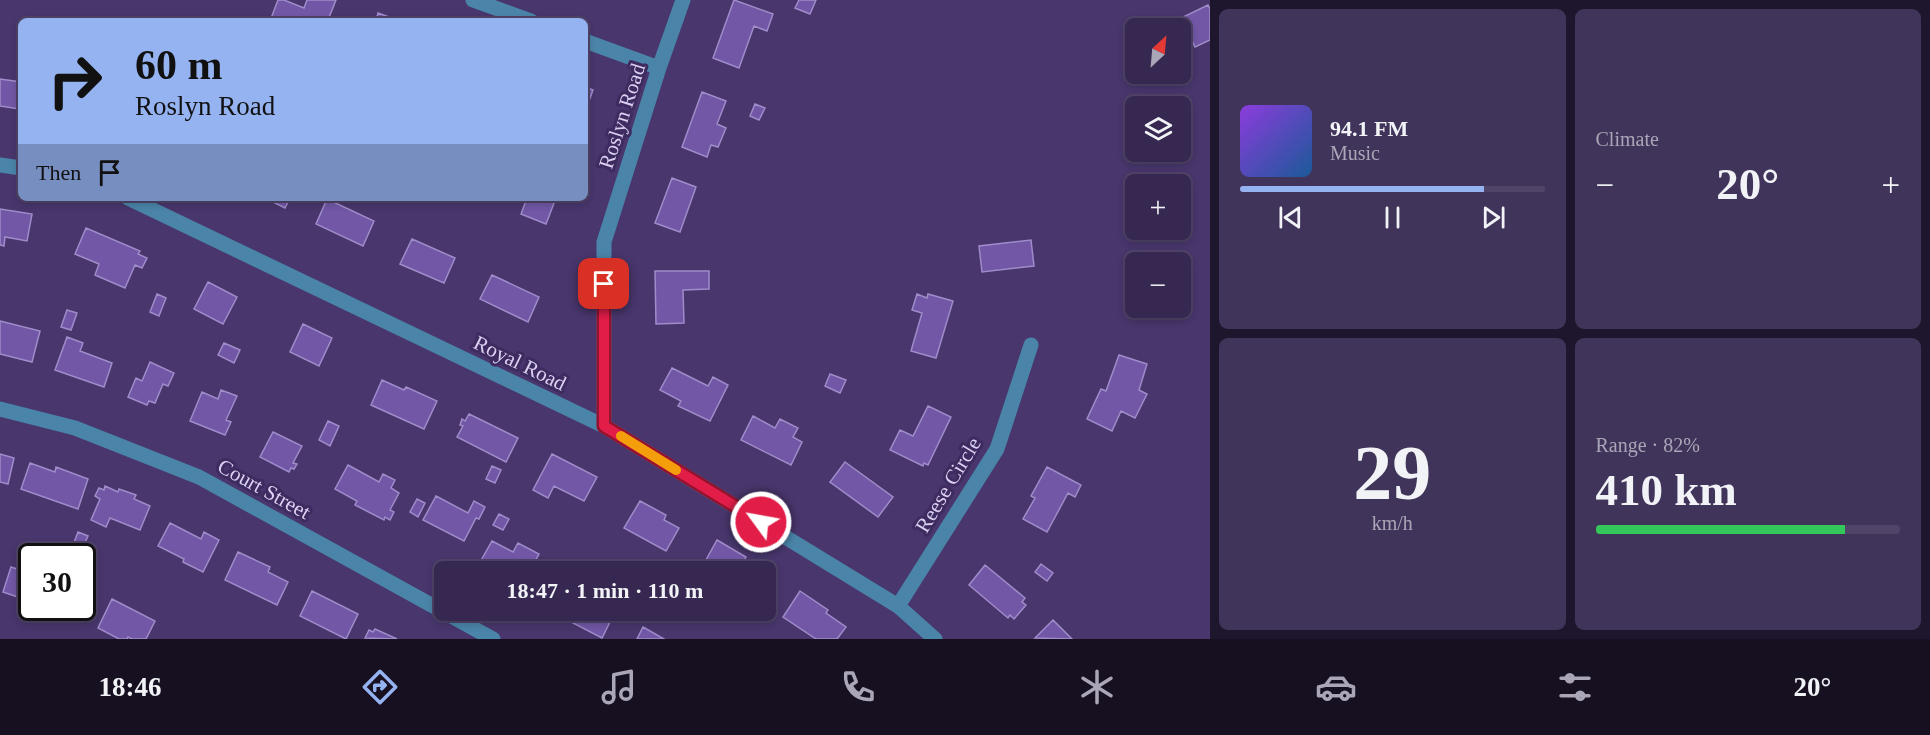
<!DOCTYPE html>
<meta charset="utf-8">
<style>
:root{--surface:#362851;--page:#41345b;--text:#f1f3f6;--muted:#aaa6b7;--line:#504468;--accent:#95b2f1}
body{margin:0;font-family:"Times New Roman",serif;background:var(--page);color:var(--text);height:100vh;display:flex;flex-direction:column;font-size:22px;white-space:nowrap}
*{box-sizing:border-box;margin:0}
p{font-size:20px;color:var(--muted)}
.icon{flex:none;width:33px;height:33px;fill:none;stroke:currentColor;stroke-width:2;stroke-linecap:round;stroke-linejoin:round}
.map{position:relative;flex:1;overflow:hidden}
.details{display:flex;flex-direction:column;gap:9px;padding:9px;background:#1e162d;width:720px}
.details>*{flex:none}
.banner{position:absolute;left:18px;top:18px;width:570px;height:183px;border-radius:9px;box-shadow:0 3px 9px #0003,0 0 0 2px var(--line);background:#95b2f1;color:#111;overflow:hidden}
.needle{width:39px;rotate:26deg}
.controls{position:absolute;left:1125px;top:18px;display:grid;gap:12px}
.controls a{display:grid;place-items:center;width:66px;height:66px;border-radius:9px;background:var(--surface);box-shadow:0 3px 9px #0003,0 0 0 2px var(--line);font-size:30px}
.speed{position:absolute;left:18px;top:543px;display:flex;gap:12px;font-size:30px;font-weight:700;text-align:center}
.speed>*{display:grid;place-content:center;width:78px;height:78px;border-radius:50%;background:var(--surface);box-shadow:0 3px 9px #0003,0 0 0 2px var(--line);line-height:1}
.speed .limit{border:3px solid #111;border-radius:9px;background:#fff;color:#111}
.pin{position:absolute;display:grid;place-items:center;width:51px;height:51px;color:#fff;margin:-26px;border-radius:12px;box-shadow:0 3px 9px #0006}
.me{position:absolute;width:66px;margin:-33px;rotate:302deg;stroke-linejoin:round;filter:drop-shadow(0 0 4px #0008)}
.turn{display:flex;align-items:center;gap:21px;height:126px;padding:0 18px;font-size:27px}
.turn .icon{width:78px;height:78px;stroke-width:2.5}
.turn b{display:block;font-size:42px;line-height:51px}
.then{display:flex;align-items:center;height:57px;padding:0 18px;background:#0003;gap:12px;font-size:22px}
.big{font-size:45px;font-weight:700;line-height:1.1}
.details .tile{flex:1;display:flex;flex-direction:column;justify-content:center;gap:9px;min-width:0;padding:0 21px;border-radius:9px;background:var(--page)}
.details .dial{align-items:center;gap:0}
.dial b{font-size:78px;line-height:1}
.song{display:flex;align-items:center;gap:18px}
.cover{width:72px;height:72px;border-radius:9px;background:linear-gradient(135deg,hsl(270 70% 55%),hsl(210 70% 35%))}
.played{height:6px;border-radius:3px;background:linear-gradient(90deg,var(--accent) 80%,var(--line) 80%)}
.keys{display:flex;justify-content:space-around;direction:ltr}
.heat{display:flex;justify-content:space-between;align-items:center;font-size:33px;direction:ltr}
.charge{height:9px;border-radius:4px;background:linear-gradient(90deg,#34c759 82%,var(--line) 0)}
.details .tiles{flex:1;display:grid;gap:9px;grid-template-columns:repeat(2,1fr)}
.trip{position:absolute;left:434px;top:561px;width:342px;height:60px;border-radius:9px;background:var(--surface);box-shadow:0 3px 9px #0003,0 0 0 2px var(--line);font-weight:700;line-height:60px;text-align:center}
.dock{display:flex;height:96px;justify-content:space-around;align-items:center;background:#161020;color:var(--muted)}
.dock .icon{width:42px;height:42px}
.dock .selected{color:var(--accent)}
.dock b{font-size:27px;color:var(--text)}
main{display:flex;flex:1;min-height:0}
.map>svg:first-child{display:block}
.building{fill:#7157a5;stroke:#9f8cca;stroke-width:1.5}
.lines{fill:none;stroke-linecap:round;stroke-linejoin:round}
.minor{stroke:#4a84a8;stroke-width:15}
.route-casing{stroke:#92132f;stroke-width:15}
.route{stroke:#e11d48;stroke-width:10}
.slow{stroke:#f59e0b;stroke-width:10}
.labels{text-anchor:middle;stroke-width:6;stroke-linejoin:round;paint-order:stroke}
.street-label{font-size:21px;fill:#dad1f2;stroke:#3e2b60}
</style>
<main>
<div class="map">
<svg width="1210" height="639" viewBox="0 0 1210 639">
<rect width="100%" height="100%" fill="#48366c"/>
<path class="building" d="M278,0h6l20,8 3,-8h29l-8,20 -7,-3 -2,4h-49z
M734,0l39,14 -6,17 -13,-5 -15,42 -26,-10z
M799,0h17l-6,14 -15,-6z
M1208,5l2,4v31l-15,7 -14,-29z
M378,13l22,8h-24z
M0,79l21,3 -2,27 -19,-3z
M585,87l8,3 -8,22z
M702,92l24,9 -9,23 9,4 -8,19 -7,-2 -4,12 -25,-10z
M755,104l10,4 -6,12 -9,-4z
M672,178l24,9 -16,45 -25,-9z
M265,198h25l-5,10z
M527,198h29l-10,26 -25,-10z
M327,199l47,22 -11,25 -47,-22z
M0,209l32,5 -5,27 -22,-4 -1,9 -4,-1z
M86,228l54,23 -2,3 9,4 -5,10 -7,-3 -10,23 -30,-13 4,-11 -24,-10z
M412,239l43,19 -11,25 -44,-19z
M1031,240l3,26 -52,6 -3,-26z
M655,271h54v18l-26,1 1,33 -28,1z
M492,275l47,22 -11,25 -48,-23z
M208,282l29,15 -14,27 -29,-15z
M157,294l9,4 -7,18 -9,-4z
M917,294l10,4 1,-4 25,7 -17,57 -25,-7 11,-38 -10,-3z
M67,310l10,3 -6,17 -10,-3z
M0,321l40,10 -8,31 -32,-8z
M303,324l29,14 -13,28 -29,-14z
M67,337l16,6 -3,8 32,12 -8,24 -49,-17z
M224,343l16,7 -6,13 -16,-8z
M1119,355l28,9 -8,26 8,4 -12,24 -14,-7 -9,20 -25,-12 14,-30 5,2z
M150,362l24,11 -6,13 -5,-2 -8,19 -6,-2 -2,4 -19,-8 8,-19 6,3z
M672,368l36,18 5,-9 15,8 -18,36 -32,-15 3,-5 -21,-11z
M830,374l16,6 -6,13 -15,-7z
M382,380l22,10 2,-3 31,14 -13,28 -53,-24z
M221,390l16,6 -11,24 5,2 -6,13 -35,-14 12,-29 16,7z
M928,406l23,11 -23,48 -4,-2 -1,3 -33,-16 10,-20 13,6z
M469,414l49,24 -12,24 -49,-25 6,-11 -3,-1 2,-6 3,2z
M753,416l22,12 5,-9 18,9 -5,9 9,5 -11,23 -50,-25z
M328,421l11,5 -9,20 -11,-6z
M273,432l29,14 -9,17 4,1 -3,5 -3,-1 -2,4 -29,-15z
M0,454l14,4 -6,26 -8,-2z
M552,454l45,23 -13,24 -30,-15 -6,12 -15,-8z
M845,462l48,35 -15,20 -48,-35z
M30,463l25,9 1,-5 32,12 -10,30 -57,-20z
M348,465l31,17 4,-8 12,6 -4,8 8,5 -9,17 4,2 -4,8 -5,-3 -1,3 -29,-15 2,-4 -22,-12z
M492,466l9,4 -6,13 -9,-4z
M1047,467l34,18 -6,12 -7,-4 -21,39 -24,-13 12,-21 -4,-2z
M105,486l13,6 1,-3 17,6 -2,4 16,7 -10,24 -30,-12 -4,9 -15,-7 9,-21 -5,-3 4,-8 5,2z
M436,496l32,17 6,-12 11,6 -6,12 -3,-1 -12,23 -41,-21z
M417,499l8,4 -7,14 -8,-5z
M640,501l26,14 -2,5 15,8 -13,23 -42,-23z
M499,514l10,5 -6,11 -10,-5z
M170,523l31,16 3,-7 15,8 -16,32 -20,-10 1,-3 -26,-13z
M78,532l10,4 -6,13 -9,-4z
M717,540l29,17 -2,4 19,11h-54l-7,-5z
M492,541l21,11 5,-9 21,11 -10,18h-36l-14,-8z
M238,552l32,15 -2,5 20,10 -11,23 -52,-25z
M1041,564l12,9 -6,8 -12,-9z
M985,565l40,33 -3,4 4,3 -12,14 -4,-4 -2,3 -39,-33z
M11,567l21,7v28l-29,-10z
M312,591l46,23 -12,25 -46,-23z
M800,591l28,19 -2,3 20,14 -9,12h-21l-33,-22z
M112,599l43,22 -9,18h-14l-4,-2 -1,2h-8l-21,-11z
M560,610h56l-14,28 -31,-16 2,-5z
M1053,620l19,19 -37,-1z
M643,627l21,12h-27z
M375,629l22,10 -32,-1 4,-8 4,2z"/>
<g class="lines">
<path class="minor" d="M473,0l58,21
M585,41l74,27
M0,165l21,3
M128,198l476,228 294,180 37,33
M0,409l75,19 124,49 294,162
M604,426v-184l55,-174 24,-68
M898,606l99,-157 34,-104"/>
</g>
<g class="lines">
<g class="route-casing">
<path id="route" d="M604,284v142l157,96"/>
</g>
<use href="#route" class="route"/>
<path class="slow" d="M621,436l55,34"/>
</g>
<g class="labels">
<g class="street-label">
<text transform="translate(622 116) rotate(-72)" y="7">Roslyn Road</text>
<text transform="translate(520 363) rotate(26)" y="7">Royal Road</text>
<text transform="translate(948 485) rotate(-59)" y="7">Reese Circle</text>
<text transform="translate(264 489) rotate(29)" y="7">Court Street</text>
</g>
</g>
</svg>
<div class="controls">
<a><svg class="needle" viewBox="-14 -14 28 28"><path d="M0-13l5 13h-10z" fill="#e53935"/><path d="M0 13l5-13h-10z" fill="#aaa6b7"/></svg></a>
<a><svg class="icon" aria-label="layers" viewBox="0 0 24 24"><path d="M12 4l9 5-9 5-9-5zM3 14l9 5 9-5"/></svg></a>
<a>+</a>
<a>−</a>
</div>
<div class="speed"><div class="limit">30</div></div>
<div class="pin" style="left:604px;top:284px;background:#d93025"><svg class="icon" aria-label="arrive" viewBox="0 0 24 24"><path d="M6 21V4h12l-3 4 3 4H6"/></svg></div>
<svg class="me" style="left:761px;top:522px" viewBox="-20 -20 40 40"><circle r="17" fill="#e11d48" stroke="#fff" stroke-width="3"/><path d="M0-11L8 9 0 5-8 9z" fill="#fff"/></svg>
<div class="trip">18:47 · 1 min · 110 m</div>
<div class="banner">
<div class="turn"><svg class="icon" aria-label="right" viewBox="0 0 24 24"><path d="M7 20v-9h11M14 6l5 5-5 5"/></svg><div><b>60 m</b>Roslyn Road</div></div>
<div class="then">Then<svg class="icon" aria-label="arrive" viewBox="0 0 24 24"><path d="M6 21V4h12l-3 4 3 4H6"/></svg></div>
</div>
</div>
<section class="details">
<div class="tiles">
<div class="tile">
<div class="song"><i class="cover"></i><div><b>94.1 FM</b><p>Music</p></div></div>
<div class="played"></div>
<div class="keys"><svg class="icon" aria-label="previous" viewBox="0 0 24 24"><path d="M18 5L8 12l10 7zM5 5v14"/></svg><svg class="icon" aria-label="pause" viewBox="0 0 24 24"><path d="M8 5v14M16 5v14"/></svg><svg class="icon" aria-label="next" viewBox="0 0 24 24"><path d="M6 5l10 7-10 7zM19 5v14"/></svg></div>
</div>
<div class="tile"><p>Climate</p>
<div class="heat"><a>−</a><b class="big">20°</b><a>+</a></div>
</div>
<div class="tile dial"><b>29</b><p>km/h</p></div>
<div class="tile"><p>Range · 82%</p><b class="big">410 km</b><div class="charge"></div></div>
</div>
</section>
</main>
<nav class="dock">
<b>18:46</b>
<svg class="icon selected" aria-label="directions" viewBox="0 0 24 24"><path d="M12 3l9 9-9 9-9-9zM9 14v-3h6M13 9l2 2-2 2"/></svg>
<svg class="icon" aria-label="music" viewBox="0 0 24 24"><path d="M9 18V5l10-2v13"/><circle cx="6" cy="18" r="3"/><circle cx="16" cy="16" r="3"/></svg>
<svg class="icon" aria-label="phone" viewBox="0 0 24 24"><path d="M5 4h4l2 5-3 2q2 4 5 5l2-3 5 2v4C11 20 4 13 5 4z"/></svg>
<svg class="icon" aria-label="climate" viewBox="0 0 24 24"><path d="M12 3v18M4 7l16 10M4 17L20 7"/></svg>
<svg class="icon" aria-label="car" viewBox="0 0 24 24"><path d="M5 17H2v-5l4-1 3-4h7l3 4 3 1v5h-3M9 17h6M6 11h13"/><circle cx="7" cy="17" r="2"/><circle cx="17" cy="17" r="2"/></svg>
<svg class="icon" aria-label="filters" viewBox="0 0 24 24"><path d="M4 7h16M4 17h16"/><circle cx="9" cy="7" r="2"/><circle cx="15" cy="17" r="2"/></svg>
<b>20°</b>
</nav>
